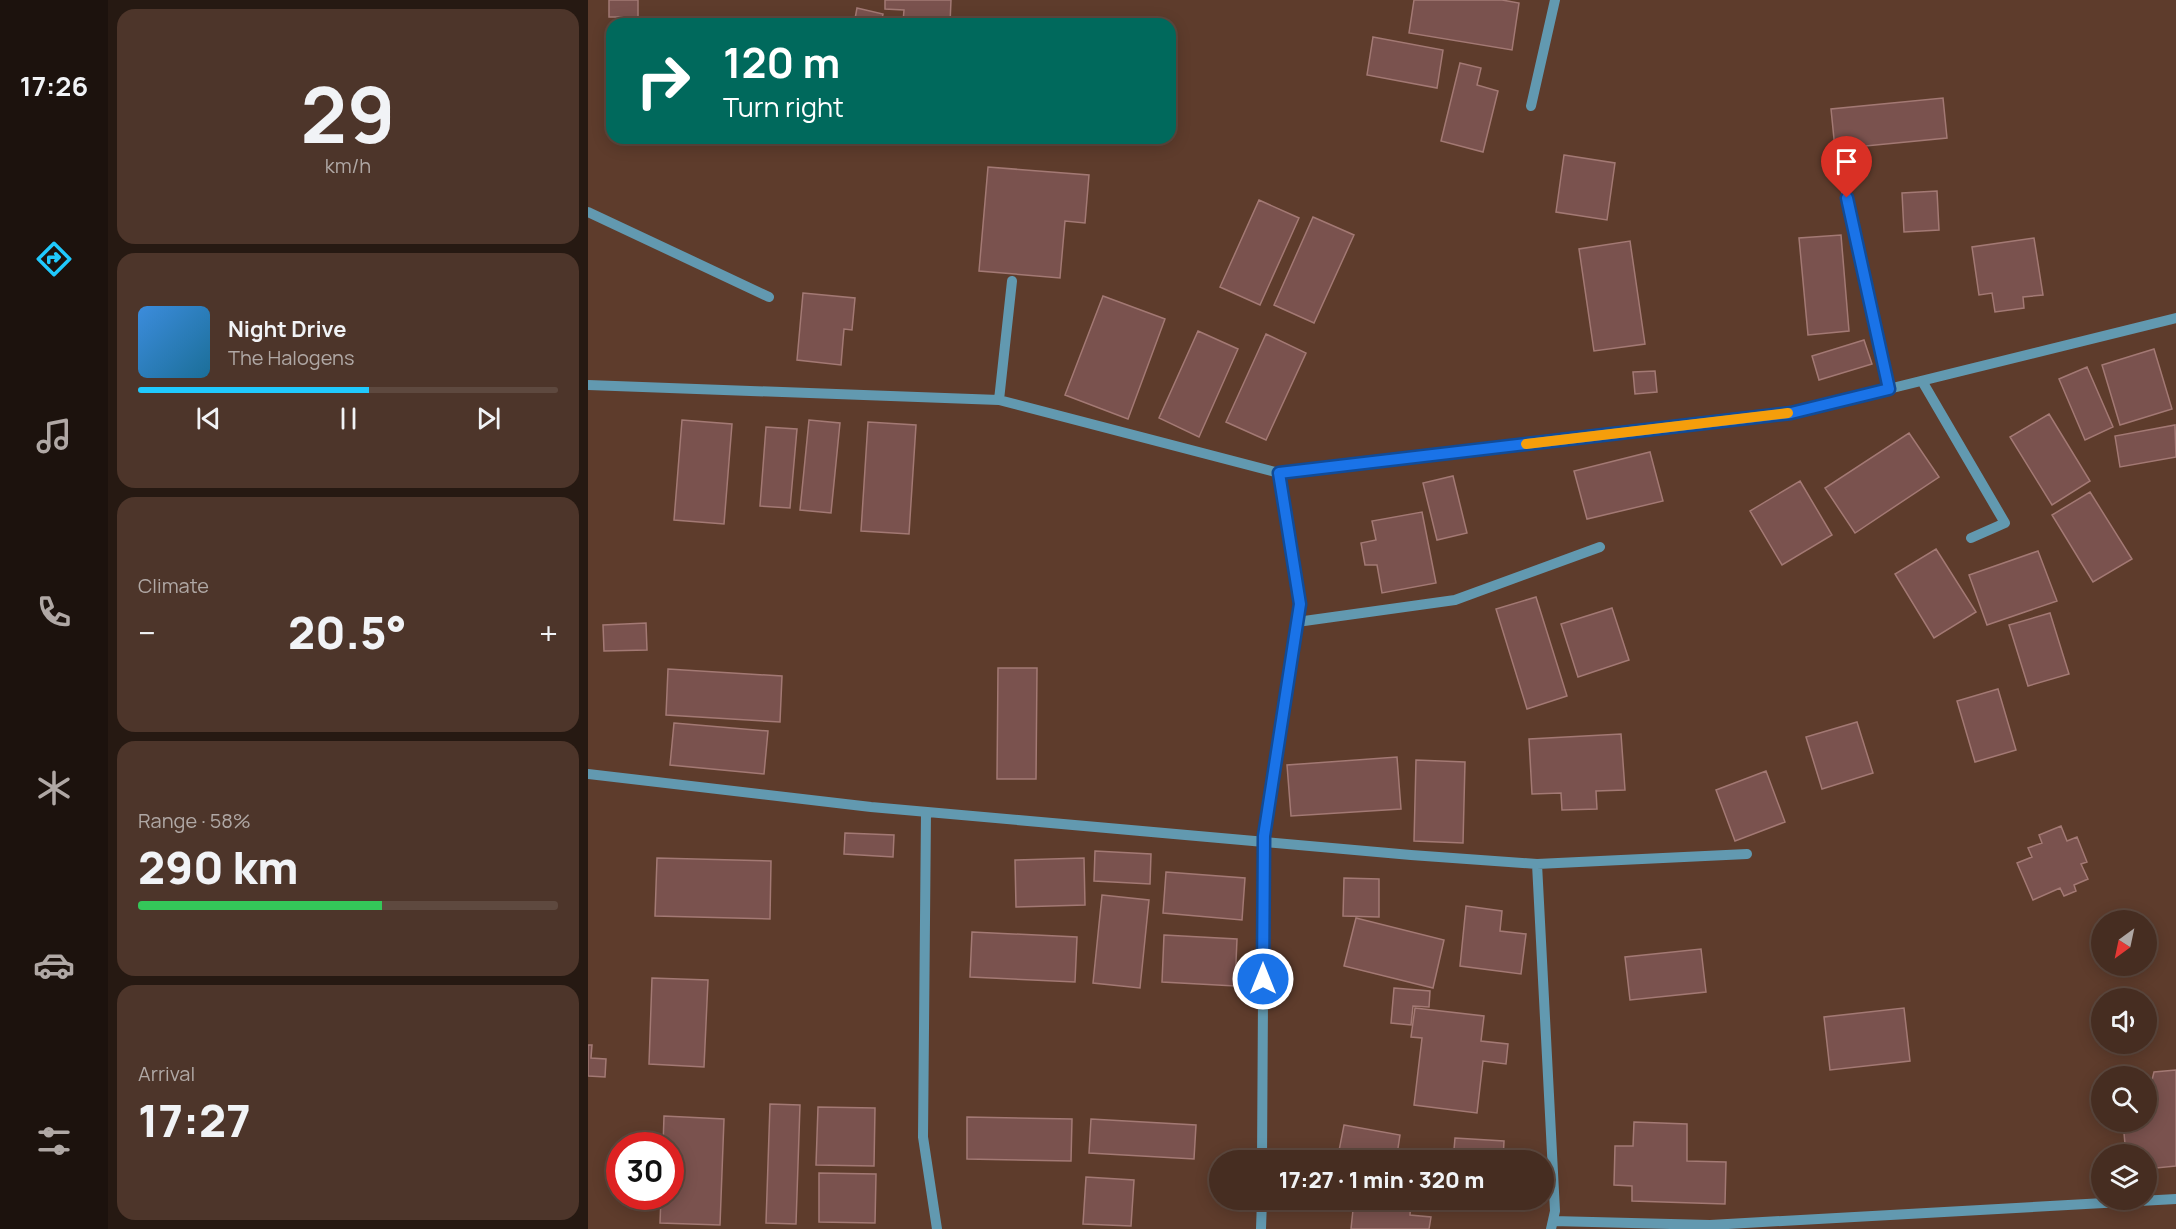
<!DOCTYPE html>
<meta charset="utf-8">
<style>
:root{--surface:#462d21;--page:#4d352a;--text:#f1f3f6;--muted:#b0a8a5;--line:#5e493f;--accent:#20c9fd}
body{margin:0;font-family:Manrope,sans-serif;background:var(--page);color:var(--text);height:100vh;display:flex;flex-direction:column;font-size:22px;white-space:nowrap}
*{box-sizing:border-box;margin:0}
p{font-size:20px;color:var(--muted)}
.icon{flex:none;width:33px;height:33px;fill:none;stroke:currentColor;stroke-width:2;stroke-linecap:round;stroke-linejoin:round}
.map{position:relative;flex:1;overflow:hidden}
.details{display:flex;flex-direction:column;gap:9px;padding:9px;background:#261912;width:480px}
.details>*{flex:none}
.guide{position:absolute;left:18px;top:18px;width:570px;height:126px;border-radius:18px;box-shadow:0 3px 15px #0003,0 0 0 2px var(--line);background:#00695c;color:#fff;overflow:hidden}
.needle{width:39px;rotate:213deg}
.fabs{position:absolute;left:1503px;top:910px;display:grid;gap:12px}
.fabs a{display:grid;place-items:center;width:66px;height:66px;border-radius:50%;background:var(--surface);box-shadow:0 3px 15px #0003,0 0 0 2px var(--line);font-size:30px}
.speed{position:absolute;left:18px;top:1132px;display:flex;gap:12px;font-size:30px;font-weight:700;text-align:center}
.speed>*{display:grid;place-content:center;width:78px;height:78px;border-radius:50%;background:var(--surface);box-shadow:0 3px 15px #0003,0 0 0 2px var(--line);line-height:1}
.speed .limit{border:9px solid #d22;background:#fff;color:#111}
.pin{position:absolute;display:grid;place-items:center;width:51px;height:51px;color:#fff;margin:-62px -26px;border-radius:50% 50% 50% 0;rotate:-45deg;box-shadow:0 0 6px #0007}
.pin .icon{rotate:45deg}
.me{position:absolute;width:66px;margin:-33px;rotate:0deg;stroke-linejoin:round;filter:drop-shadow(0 0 4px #0008)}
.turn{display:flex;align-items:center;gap:21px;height:126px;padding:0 18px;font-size:27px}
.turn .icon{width:78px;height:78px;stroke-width:2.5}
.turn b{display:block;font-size:42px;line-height:51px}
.big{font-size:45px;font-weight:800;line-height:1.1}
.details .tile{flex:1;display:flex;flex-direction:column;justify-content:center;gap:9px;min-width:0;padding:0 21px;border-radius:18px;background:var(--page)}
.details .dial{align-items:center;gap:0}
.dial b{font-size:78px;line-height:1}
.song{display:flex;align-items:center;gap:18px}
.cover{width:72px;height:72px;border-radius:9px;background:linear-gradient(135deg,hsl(210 70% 55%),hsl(200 70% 35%))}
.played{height:6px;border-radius:3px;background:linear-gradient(90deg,var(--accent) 55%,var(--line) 55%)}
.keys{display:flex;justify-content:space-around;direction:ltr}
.heat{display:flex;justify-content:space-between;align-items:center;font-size:33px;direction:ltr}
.charge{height:9px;border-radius:4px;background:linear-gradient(90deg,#34c759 58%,var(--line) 0)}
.trip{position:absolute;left:621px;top:1150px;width:345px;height:60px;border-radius:30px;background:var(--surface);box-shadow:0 3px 15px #0003,0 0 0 2px var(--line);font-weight:800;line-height:60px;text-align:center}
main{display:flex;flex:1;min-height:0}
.tabs{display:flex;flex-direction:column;width:108px;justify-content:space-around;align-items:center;background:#1c120d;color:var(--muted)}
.tabs .icon{width:42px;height:42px}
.tabs .on{color:var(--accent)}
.tabs b{font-size:27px;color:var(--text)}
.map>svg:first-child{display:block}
.building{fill:#7a524e;stroke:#a37974;stroke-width:1.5}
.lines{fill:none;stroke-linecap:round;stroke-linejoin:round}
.minor{stroke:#6299b0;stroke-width:10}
.route-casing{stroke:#114b97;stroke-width:15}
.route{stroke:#1a73e8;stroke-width:10}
.slow{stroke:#f59e0b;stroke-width:10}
</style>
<main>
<nav class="tabs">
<b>17:26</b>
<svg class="icon on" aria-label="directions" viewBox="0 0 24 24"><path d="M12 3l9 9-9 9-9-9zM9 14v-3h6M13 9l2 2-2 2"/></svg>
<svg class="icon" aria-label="music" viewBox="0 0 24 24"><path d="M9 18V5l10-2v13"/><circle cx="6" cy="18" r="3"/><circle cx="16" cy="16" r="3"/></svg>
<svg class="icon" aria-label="phone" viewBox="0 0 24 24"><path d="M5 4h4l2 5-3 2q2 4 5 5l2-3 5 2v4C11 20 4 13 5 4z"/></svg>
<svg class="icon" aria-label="climate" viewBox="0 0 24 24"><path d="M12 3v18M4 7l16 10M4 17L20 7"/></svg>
<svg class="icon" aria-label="car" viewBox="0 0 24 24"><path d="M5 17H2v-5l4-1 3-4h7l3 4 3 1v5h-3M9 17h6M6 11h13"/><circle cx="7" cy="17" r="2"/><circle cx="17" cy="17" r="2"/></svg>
<svg class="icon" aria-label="filters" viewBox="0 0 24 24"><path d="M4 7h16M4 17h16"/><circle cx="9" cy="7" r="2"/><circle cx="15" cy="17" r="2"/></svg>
</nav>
<section class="details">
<div class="tile dial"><b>29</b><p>km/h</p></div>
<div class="tile">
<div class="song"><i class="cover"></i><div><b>Night Drive</b><p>The Halogens</p></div></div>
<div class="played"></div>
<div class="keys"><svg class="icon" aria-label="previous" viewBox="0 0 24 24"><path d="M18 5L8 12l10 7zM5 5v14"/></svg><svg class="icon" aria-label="pause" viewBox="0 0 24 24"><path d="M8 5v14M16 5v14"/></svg><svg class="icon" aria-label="next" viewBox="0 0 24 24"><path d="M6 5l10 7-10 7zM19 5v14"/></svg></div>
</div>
<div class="tile"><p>Climate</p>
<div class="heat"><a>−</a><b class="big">20.5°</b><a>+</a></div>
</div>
<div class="tile"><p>Range · 58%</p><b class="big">290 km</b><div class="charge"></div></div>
<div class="tile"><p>Arrival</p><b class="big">17:27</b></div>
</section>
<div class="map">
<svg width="1588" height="1229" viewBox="0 0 1588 1229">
<rect width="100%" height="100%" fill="#5e3c2c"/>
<path class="building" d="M21,0h29v17h-29z
M297,0h66l-1,24 -47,-2 1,-12 -19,-1z
M826,0h88l17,3 -7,47 -103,-17z
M269,8l26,6 -2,10h-27z
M785,37l70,13 -6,38 -70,-13z
M872,63l21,5 -4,17 21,6 -15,61 -42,-11z
M1355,98l4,40 -112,11 -4,-40z
M976,155l51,8 -8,57 -51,-8z
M400,167l101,8 -4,48 -20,-2 -5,57 -81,-7z
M1349,191l2,39 -35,2 -2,-39z
M671,200l40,18 -39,87 -40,-18z
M725,217l41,18 -40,88 -40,-18z
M1253,235l8,96 -41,4 -9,-97z
M1446,238l9,57 -20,2 1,11 -29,4 -3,-19 -13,2 -7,-48z
M1042,241l15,103 -51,7 -15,-102z
M215,293l52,5 -3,32 -8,-1 -3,36 -44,-5z
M515,296l62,23 -37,100 -63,-24z
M610,331l40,18 -39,88 -40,-19z
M678,334l40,19 -40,87 -40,-18z
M1276,340l8,24 -53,16 -7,-24z
M1566,349l18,60 -52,16 -18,-60z
M1499,367l26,60 -28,13 -26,-61z
M1067,371l2,21 -22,2 -2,-22z
M1461,414l41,67 -38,24 -42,-68z
M94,420l50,4 -8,100 -50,-4z
M221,420l31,3 -9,90 -31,-3z
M280,422l48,3 -7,109 -48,-3z
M1587,425l1,32 -56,10 -5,-31z
M178,427l31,2 -7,79 -30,-2z
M1321,433l30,44 -84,56 -30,-45z
M1062,452l13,49 -76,18 -13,-48z
M865,476l14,57 -30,7 -14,-57z
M1212,481l32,54 -50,30 -32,-54z
M1502,492l42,67 -39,23 -41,-67z
M834,512l14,71 -54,10 -5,-28h-12l-4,-22 15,-3 -4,-19z
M1348,549l40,63 -42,26 -39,-64z
M1450,551l19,50 -70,24 -18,-50z
M948,597l31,99 -40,13 -31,-100z
M1024,608l17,52 -51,17 -17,-53z
M1462,613l19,61 -41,12 -19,-61z
M58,623l1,27 -43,1 -1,-26z
M410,668h39l-1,111h-39z
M80,669l114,7 -2,46 -114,-7z
M1410,689l18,61 -41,12 -18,-61z
M1269,722l16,51 -51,16 -16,-52z
M86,723l94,8 -4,43 -94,-9z
M1033,734l4,56 -29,1 1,18 -35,1 -1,-17 -29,1 -3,-55z
M809,757l4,52 -110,7 -4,-51z
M828,760l49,2 -2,81 -49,-2z
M1178,771l19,51 -50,19 -19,-51z
M1473,826l6,15 10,-4 10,25 -6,2 7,15 -14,6 2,6 -12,5 -4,-8 -27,12 -16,-37 15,-6 -4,-9 14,-5 -3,-8z
M257,833l49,2 -1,22 -49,-3z
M507,851l56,3 -1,30 -56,-3z
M69,858l114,3 -1,58 -115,-3z
M496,858l1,47 -69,2 -1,-47z
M578,872l79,6 -3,42 -79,-7z
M756,878l35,1v38l-36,-1z
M514,895l47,5 -9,88 -47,-5z
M878,906l36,5 -2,20 26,3 -5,40 -61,-8z
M768,918l88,22 -11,48 -89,-22z
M384,932l105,5 -2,45 -105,-5z
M576,935l73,4 -2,47 -73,-4z
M1113,949l5,43 -76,8 -5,-43z
M64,978l56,2 -4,87 -55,-3z
M806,988l36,3 -1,16 -16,-1 -2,19 -20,-2z
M827,1008l69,8 -3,25 27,3 -2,20 -23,-3 -6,52 -63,-8 8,-67 -11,-1z
M1316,1008l6,53 -80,9 -6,-53z
M0,1045h4l-1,13 15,1 -1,18 -17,-1z
M1588,1070v96l-30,3v-14h-20l-3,-33h23v-41l6,-1 2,-8z
M182,1104l30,1 -4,119 -30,-1z
M230,1107l57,1 -1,58 -58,-1z
M76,1116l60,3 -4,106 -60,-2 1,-26h9v-51h-7z
M379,1117l105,2 -1,42 -104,-2z
M503,1119l105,6 -2,34 -105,-6z
M1046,1122l53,2v37l39,1 -1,42 -93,-3v-15l-18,-1 1,-39h18z
M756,1125l56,10 -4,26h-59z
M867,1138l49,3 -1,20h-50z
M812,1150l29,3 -1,8h-29z
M231,1173l57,1 -1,49 -56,-1z
M498,1177l48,3 -3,46 -48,-2z
M766,1200h57l-1,15 21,2 -2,12h-78z
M864,1200h49v8l-50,-2z"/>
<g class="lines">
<path class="minor" d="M943,106l24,-106
M1255,177l46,212
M0,212l181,85
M1334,381l83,142 -34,15
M0,385l411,15 280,73 512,-60 385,-95
M411,400l13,-119
M709,622l158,-22 145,-53
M0,774l283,33 540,48 126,9 210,-10
M338,812l-3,325 14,92
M949,864l18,347 -4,18
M674,1161l2,-325 36,-232 -21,-131
M965,1221l157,4 466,-26
M673,1229l1,-29"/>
</g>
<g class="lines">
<g class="route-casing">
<path id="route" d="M675,979l1,-143 36,-232 -21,-131 512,-60 98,-24 -42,-191"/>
</g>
<use href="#route" class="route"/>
<path class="slow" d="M938,444l262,-31"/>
</g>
</svg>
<div class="fabs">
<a><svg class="needle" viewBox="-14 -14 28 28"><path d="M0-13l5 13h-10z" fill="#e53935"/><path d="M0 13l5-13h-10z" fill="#b0a8a5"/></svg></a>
<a><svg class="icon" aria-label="sound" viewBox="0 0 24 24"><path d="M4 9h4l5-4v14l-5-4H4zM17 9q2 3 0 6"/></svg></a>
<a><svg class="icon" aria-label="search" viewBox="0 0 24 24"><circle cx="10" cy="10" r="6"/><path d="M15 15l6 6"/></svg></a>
<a><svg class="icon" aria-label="layers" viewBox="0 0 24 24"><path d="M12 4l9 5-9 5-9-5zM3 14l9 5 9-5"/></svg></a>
</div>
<div class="speed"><div class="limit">30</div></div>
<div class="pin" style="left:1259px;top:198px;background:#d93025"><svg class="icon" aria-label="arrive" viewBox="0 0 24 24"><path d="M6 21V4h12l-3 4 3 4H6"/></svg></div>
<svg class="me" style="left:675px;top:979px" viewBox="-20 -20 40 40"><circle r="17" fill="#1a73e8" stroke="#fff" stroke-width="3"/><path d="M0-11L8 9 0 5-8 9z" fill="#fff"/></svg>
<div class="trip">17:27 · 1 min · 320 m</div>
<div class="guide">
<div class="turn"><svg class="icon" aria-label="right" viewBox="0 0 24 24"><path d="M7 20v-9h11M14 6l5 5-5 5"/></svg><div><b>120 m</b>Turn right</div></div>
</div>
</div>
</main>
